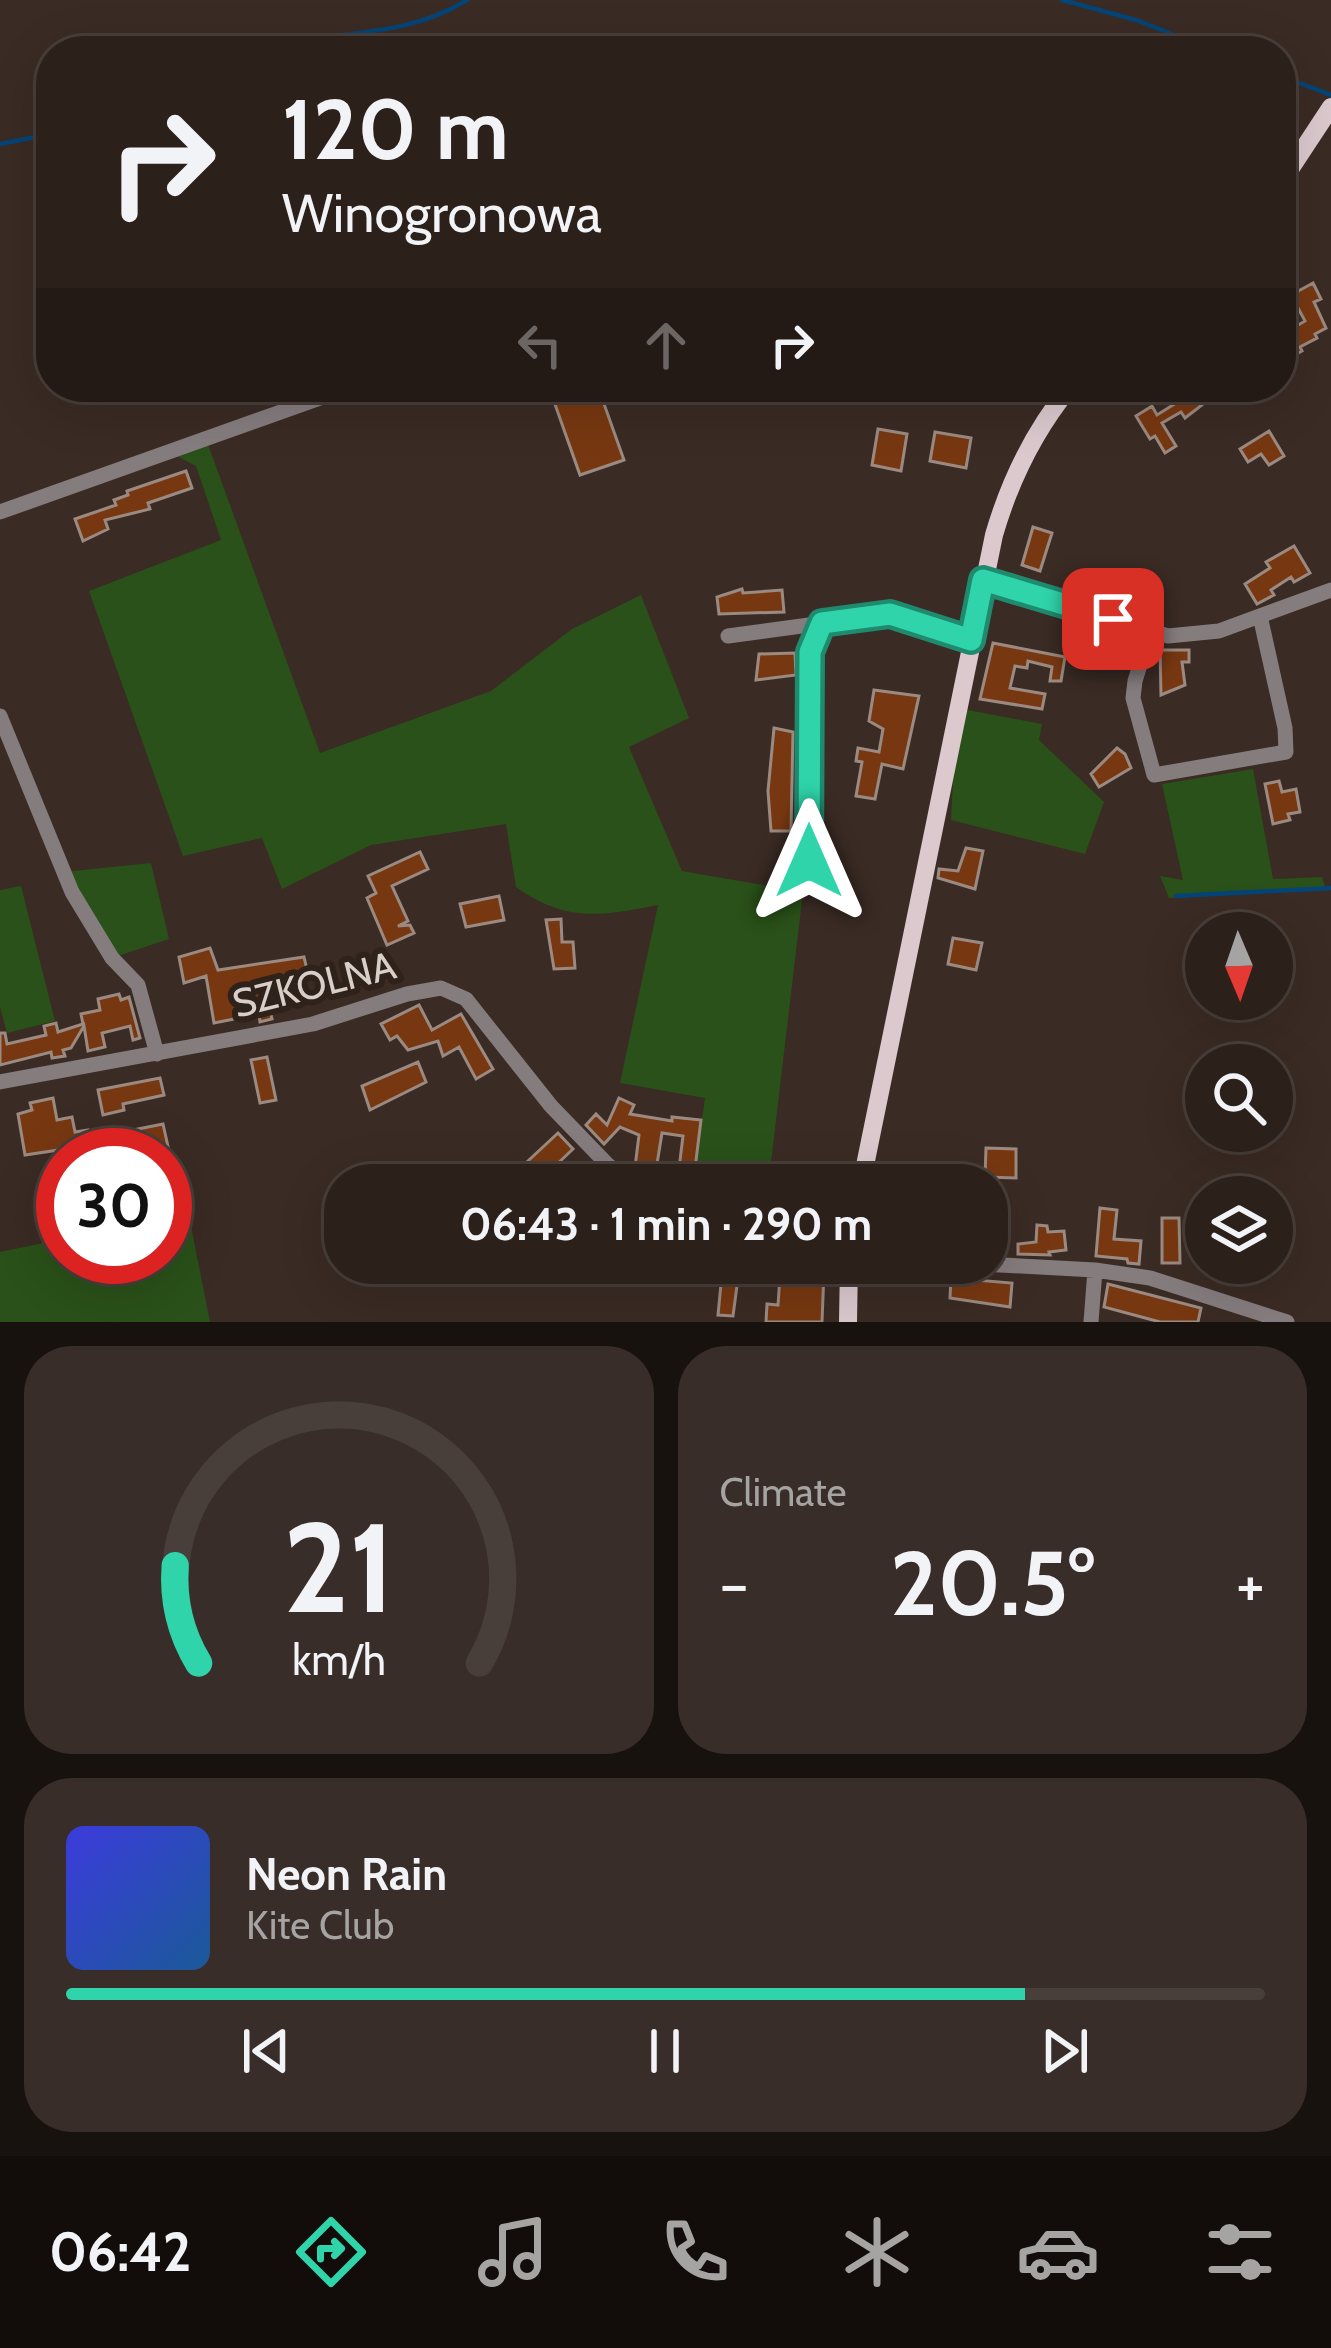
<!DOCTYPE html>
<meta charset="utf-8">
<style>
:root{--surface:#2c201b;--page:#382d28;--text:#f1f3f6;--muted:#a6a3a3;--line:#483e3a;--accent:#2fd4aa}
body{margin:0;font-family:Cabin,sans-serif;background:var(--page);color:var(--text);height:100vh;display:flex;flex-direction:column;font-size:45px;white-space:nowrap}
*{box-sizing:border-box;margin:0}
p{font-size:39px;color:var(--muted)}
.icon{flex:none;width:66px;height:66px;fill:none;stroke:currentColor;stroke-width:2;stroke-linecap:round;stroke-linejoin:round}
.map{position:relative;height:1322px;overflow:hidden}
.sheet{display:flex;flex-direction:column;gap:24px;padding:24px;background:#18120f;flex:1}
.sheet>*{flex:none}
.top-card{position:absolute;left:36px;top:36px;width:1260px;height:366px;border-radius:48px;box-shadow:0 12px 48px #0002,0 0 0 3px var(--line);background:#2c201b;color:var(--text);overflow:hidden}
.needle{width:78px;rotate:178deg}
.fabs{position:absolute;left:1185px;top:912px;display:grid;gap:24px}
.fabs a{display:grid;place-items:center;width:108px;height:108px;border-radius:50%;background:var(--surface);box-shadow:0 12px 48px #0002,0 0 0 3px var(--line);font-size:60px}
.speed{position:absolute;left:36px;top:1128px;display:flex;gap:24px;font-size:60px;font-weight:700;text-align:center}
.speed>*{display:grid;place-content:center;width:156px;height:156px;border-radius:50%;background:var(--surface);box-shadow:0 12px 48px #0002,0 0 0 3px var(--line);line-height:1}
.speed .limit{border:18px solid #d22;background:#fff;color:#111}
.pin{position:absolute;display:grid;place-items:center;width:102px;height:102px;color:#fff;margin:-51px;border-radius:24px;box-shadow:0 6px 18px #0006}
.me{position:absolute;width:132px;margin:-66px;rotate:0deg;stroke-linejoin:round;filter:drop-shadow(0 0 9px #0008)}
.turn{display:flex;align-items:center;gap:42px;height:252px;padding:0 48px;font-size:54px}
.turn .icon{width:156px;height:156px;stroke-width:2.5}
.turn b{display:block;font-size:84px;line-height:102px}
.lanes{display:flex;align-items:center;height:114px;padding:0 48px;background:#0003;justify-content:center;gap:60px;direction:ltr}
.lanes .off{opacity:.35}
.big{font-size:90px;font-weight:800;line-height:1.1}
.sheet .card{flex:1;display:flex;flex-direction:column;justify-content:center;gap:18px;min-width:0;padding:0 42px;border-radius:48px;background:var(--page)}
.sheet .dial{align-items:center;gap:0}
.dial svg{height:312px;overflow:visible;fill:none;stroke:var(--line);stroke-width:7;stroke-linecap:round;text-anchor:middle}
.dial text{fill:var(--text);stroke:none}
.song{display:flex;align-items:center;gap:36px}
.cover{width:144px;height:144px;border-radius:18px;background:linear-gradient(135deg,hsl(240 70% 55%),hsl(210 70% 35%))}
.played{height:12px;border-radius:6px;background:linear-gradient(90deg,var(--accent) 80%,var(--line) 80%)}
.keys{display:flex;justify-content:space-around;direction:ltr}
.heat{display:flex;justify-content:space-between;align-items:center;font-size:66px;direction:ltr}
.sheet .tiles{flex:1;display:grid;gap:24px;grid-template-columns:1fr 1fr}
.card:last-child{grid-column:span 2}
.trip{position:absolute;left:324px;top:1164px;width:684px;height:120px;border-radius:48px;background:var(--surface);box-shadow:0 12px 48px #0002,0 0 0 3px var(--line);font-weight:800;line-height:120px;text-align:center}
.tab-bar{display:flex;height:192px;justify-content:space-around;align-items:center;background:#120d0b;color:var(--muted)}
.tab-bar .icon{width:84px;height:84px}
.tab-bar .on{color:var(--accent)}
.tab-bar b{font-size:54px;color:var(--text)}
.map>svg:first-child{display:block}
.green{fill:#2a5119}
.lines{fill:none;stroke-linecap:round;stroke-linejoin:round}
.stream{stroke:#054476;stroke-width:4.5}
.building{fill:#773811;stroke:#9b8a81;stroke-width:3}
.minor{stroke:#857c7e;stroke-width:15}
.major{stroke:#dbc9ce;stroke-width:18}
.route-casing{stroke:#1f8a6e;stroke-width:30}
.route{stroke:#2fd4aa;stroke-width:21}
.labels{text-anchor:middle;stroke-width:12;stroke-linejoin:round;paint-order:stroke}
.street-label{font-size:39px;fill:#d9cfca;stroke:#2f221b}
</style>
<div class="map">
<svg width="1331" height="1322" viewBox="0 0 1331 1322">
<rect width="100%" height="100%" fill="#3a2b24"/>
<path class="green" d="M206,439l114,314 171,-62 81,-62 69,-34 48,123 -60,29 53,124 121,21 -33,279 -32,-6 -12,20h-33l12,-87 -85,-15 38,-178c-57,11 -91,18 -142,-18l-10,-63 -135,21 -89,44 -20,-51 -79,18 -94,-265 132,-51 -25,-74 -27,-14z
M957,708l85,16 -3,16 65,62 -19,52 -134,-34z
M1253,769l20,110 49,-2 4,13 -157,8 -9,-22 23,4 -21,-96z
M151,863l18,76 -57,19 -49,-86z
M21,886l34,135 -48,12 -7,-26v-117z
M187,1206l23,116h-210v-70l63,-13v18h102v-45z"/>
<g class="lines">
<path class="stream" d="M1062,0l74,20 80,31
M244,51c74,-22 154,-8 223,-51
M1281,76l50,19
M0,144l51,-10
M1176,896l155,-8"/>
</g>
<path class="building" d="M1313,283l8,16 -7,3 12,26 -11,6 2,4 -17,9 2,4 -21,12v-28l24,-14 -14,-26z
M570,387h28l26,73 -44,15 -29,-82z
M1178,387h13l11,18 -17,13 -4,-6 -19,11 14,23 -11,7 -10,-17 -5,3 -14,-23 16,-10 5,9 19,-12 -4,-6 9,-5z
M878,429l29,5 -6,37 -29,-6z
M1269,431l15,25 -15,9 -8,-11 -13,8 -8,-13z
M935,432l36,6 -5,30 -36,-7z
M186,471l6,17 -44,15 2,6 -45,11 3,9 -25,12 -8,-22 41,-14 -2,-5 14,-5 -1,-4z
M1033,527l19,6 -12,38 -18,-6z
M1294,546l16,27 -16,9 -3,-5 -20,13 3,5 -17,9 -12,-20 25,-16 -4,-6z
M742,589l1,4 39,-3 2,22 -65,2 -2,-17z
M993,643l72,14 -4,24h-11l2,-14 -24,-6 -1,7 -12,-2 -5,22 35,6 -3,15 -62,-10z
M1160,650h29v12h-7l3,23 -24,10z
M795,653l1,22 -40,5 3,-26z
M874,690l45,6 -16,73 -21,-5 -7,35 -19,-3 6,-34 -6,-1 2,-13 21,4 4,-23 -14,-8z
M774,728l19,4 -2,99h-20l-3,-40z
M1117,748l8,6 6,14 -32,19 -8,-13z
M1279,781l3,11 14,-3 4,23 -12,2 2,6 -17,4 -8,-40z
M966,848l17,3 -8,38 -37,-11 1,-9 19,2z
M420,852l8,17 -36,17 16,35 -10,5 12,-1 4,8 -27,12 -20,-47 9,-5 -8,-17z
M499,896l5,24 -38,7 -6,-23z
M561,919l1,23h11l2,26 -21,1 -8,-49z
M953,938l29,5 -6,27 -28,-6z
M210,948l8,22 86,-13 4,17 -32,7 3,13 -10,2 -1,6 4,17 -12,3 -1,-8 -45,9 -8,-47 -22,7 -5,-26z
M119,994l2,6 8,-3 11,41 -7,2 -3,-14 -28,7 3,14 -17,4 -4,-25 -13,22 -8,2 2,6 -13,2 -1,-6 -51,13v-32h5l2,11 39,-9 -2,-9 12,-3 2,9 25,-8 -2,-10 19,-4 -2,-11z
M419,1005l13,25 29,-16 32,55 -17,10 -17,-32 -16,9 -5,-15 -30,9 -11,-14 -7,4 -9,-16z
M267,1057l9,43 -16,3 -9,-43z
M418,1062l8,20 -56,28 -8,-24z
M160,1078l4,17 -41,9 1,6 -21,5 -5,-25z
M53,1098l4,22 15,-3 3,15 13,-2 4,22 -19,3 -1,-7 -47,7 -7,-41 14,-4 -2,-7z
M619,1098l15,7 -4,9 42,7v-4l29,3 -8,65h-16l6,-49 -21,-3 -6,37 -21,-3 4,-32 -19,-8 -16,17 -18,-19 10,-11 11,11z
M163,1124l6,27 -28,4 -3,-11 -12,3 -3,-15z
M558,1133l15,16 -38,36h-33z
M986,1148l30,1v29l-31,-1z
M917,1164l27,1 -1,20h-27l-28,-7 1,-11 27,5z
M1100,1208l17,2 -3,29 27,2 -2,23 -11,-1 -1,-4 -31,-3z
M1162,1218h17l1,45h-18z
M1037,1225l10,1 1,6 16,-1 2,19 -17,2 1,3 -32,-1v-10l18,-2z
M723,1263h17l-7,53 -15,-1z
M762,1263l62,8 -2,51h-56l1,-18 11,1 2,-29 -18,-1z
M951,1278l61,5 -2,24 -60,-9z
M1108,1284l93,24 -3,14h-38l-56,-15z"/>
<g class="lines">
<path class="minor" d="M0,512l351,-125
M983,580l185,56 51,-5 112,-41
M1150,633l-15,48 -2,17 21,77 132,-23 -1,-24 -25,-112
M728,636l162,-22 81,26
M0,716l72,176 40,66 26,27 19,69
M809,861l1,-209 12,-29
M0,1082l313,-58 94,-30 34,-6 25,11 85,107 57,59 26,20
M964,1263l131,7 55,8 137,44
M1091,1322l4,-52"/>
<path class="major" d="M1281,183l50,-76
M861,1185l133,-650c16,-55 40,-104 76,-148
M848,1322l1,-59"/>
</g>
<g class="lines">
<g class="route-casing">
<path id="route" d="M809,861l1,-209 12,-29 68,-9 81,26 12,-60 130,39"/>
</g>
<use href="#route" class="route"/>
</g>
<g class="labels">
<g class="street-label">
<text transform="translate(314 984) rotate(-14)" y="14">SZKOLNA</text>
</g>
</g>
</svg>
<div class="fabs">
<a><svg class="needle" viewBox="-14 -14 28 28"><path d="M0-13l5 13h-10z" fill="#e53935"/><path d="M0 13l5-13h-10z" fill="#a6a3a3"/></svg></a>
<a><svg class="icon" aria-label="search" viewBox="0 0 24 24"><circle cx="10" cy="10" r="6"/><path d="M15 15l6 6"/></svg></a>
<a><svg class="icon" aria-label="layers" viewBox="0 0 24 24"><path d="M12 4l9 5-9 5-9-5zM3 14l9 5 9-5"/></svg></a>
</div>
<div class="speed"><div class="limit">30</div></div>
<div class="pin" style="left:1113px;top:619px;background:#d93025"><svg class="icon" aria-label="arrive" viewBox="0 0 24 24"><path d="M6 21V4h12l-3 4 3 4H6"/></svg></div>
<svg class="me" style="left:809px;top:861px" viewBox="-20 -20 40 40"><path d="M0-17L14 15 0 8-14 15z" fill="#2fd4aa" stroke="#fff" stroke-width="4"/></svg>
<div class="trip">06:43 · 1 min · 290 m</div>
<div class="top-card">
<div class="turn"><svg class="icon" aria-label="right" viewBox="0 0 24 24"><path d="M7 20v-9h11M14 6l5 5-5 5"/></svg><div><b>120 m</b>Winogronowa</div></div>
<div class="lanes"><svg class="icon off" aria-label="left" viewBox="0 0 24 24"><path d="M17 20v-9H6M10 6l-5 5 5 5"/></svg><svg class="icon off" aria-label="ahead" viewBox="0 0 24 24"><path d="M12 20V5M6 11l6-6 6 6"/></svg><svg class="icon" aria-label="right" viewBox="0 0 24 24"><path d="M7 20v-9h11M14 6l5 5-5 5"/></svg></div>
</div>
</div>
<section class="sheet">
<div class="tiles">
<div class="card dial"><svg viewBox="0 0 100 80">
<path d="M14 69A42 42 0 1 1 86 69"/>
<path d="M14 69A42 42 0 0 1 8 44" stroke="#2fd4aa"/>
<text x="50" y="56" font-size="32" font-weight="700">21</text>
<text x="50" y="72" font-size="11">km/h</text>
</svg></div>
<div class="card"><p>Climate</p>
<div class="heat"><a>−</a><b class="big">20.5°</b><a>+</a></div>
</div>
<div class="card">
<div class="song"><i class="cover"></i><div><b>Neon Rain</b><p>Kite Club</p></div></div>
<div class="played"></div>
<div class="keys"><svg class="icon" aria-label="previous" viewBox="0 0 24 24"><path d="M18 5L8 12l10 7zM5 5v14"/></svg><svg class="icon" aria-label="pause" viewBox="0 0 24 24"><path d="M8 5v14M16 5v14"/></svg><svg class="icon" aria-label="next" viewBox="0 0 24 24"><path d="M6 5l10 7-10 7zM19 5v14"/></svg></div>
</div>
</div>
</section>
<nav class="tab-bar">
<b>06:42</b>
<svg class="icon on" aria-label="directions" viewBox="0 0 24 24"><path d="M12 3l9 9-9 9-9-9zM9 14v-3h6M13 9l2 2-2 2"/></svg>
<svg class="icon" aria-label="music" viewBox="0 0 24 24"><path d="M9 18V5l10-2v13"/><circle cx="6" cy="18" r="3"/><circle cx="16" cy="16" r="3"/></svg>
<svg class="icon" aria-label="phone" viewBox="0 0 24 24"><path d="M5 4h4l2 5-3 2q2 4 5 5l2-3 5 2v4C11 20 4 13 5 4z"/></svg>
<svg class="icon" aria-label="climate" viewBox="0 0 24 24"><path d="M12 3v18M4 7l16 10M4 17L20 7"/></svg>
<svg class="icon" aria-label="car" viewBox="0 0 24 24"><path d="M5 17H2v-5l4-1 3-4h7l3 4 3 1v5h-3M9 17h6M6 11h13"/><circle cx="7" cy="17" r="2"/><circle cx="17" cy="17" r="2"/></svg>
<svg class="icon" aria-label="filters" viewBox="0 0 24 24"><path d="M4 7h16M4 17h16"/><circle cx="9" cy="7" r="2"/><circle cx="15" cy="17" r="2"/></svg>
</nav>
